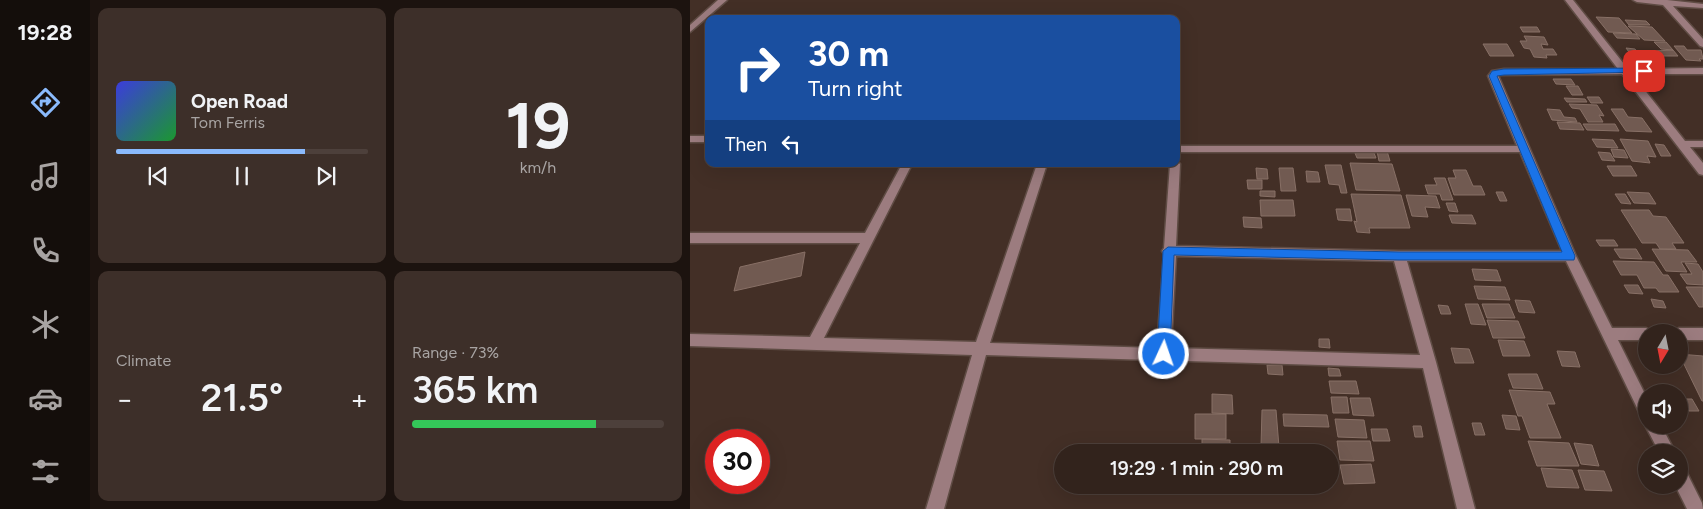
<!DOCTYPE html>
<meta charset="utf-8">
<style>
:root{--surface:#32231c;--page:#3d2f29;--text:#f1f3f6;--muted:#a8a4a3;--line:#4d403b;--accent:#8abafc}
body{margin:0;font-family:Figtree,sans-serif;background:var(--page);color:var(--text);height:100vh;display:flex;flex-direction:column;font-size:19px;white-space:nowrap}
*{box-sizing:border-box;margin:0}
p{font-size:16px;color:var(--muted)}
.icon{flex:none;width:28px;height:28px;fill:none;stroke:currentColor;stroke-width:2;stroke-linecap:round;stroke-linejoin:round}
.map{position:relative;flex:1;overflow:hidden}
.drawer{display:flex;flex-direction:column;gap:8px;padding:8px;background:#1c130f;width:600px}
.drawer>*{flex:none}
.banner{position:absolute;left:15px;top:15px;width:475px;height:152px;border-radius:10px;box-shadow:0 5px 20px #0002,0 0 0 1px var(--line);background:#1a4fa0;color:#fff;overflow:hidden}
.needle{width:32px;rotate:190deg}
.tools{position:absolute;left:948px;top:324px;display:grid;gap:10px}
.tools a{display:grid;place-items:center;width:50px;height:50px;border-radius:50%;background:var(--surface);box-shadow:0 5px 20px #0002,0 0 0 1px var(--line);font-size:25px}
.speed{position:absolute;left:15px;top:429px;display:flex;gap:10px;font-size:25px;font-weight:700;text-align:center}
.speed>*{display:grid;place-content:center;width:65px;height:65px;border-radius:50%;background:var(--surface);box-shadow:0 5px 20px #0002,0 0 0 1px var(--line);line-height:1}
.speed .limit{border:8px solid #d22;background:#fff;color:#111}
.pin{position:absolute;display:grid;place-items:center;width:42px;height:42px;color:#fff;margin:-21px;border-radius:10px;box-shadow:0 2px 8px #0006}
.me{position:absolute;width:55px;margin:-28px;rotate:3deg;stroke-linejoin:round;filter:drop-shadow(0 0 4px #0008)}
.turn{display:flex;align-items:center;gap:18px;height:105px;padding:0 20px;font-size:22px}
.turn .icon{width:65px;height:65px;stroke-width:2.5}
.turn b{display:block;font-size:35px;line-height:42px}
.then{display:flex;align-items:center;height:48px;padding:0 20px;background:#0003;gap:10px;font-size:19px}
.big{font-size:38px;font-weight:600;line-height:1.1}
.drawer .widget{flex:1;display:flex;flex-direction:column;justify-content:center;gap:8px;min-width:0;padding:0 18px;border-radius:10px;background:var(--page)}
.drawer .dial{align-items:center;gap:0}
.dial b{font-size:65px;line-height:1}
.song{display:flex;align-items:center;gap:15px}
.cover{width:60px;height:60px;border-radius:8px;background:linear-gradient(135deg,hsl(240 70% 55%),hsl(130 70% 35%))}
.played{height:5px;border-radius:2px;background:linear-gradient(90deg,var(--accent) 75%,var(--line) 75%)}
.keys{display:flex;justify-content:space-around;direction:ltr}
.heat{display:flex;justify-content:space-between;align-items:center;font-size:28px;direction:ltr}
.charge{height:8px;border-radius:4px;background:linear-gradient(90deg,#34c759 73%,var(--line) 0)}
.drawer .tiles{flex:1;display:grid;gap:8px;grid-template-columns:repeat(2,1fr)}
.trip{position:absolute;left:364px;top:444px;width:285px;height:50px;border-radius:25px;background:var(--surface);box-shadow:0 5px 20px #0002,0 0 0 1px var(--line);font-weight:600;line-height:50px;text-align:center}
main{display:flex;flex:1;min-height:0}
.tab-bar{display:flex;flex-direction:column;width:90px;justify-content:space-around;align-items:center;background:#140e0b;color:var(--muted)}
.tab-bar .icon{width:35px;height:35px}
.tab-bar .on{color:var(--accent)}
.tab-bar b{font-size:22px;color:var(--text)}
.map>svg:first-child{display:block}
.building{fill:#715a51;stroke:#887066}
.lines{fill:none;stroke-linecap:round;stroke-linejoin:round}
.minor-casing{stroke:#5f4c44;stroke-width:3}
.minor{fill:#9c7c7f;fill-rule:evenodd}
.route{fill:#1a73e8;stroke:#114b97}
</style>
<main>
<nav class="tab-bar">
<b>19:28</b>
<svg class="icon on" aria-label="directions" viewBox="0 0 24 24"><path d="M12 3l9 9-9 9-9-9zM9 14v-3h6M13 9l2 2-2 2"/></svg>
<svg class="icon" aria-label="music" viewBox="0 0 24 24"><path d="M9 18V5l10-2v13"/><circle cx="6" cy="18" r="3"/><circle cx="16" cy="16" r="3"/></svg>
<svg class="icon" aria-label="phone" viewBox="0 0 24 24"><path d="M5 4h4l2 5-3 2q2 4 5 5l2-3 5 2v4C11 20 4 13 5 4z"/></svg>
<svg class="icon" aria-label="climate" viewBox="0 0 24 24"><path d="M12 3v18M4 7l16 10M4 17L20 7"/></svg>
<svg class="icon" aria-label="car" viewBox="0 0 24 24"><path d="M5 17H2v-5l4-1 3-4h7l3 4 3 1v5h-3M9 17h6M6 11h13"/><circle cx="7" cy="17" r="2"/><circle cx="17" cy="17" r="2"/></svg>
<svg class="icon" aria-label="filters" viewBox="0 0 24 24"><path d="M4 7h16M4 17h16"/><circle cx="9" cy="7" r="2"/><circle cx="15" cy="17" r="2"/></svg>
</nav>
<section class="drawer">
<div class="tiles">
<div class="widget">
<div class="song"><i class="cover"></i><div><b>Open Road</b><p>Tom Ferris</p></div></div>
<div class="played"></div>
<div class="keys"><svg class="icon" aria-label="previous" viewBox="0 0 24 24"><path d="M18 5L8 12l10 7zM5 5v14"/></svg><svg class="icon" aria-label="pause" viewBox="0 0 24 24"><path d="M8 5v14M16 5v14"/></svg><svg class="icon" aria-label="next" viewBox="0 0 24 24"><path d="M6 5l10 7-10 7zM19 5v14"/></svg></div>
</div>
<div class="widget dial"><b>19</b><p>km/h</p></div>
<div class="widget"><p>Climate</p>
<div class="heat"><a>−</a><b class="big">21.5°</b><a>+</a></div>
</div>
<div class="widget"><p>Range · 73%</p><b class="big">365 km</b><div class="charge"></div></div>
</div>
</section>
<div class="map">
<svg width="1013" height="509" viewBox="0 0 1013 509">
<rect width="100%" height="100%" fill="#432f26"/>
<path class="building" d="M906,17l23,1 13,15 -24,-1z
M935,20l21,1 4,4h-21z
M938,26l24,1 13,14 -21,-1z
M830,27h17l3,5h-17z
M923,33l23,1 4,5 -23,-1z
M834,36l20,1 4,8 -7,-1 2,5h10l4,6h-11l1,3 -13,-1 -4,-8 -6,-1 -4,-7h7z
M964,42h12l7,8 -12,-1z
M793,44h24l7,12h-24z
M984,46h10l3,4h14l2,9h-4l2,2 -15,-1z
M936,48l9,1 8,10h-9z
M983,50l5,6h-18l-5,-5z
M947,72h16l8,9h-16z
M863,79h18l4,6 -19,-1z
M876,86h12l5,9h-11z
M897,97h12l4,6h-12z
M874,98l21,1 2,3h-20z
M879,104l28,1 7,11 -5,-1 4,7h-15l-8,-13 -8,-1z
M857,109l13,1 4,7 11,1 2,4 -25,-2z
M921,109h12l5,8 14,1 10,14 -26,-1z
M867,122l23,1 4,7 -24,-1z
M893,124h32l4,7 -32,-1z
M902,139l21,1 5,8 -21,-1z
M930,139l28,2 8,16 -9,-1 3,7 -18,-2z
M965,144l9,1 7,11h-10z
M921,149l13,1 4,8 -14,-1z
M687,151h10l3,10h-11z
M908,152l12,1 5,8 -13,-1z
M665,153h19l2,5h-19z
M660,163l42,1 8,27 -44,-1z
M635,165h16l6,28h-6l-2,-8 -10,-1z
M917,166h24l6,10h-24z
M566,168l11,1 1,10h-11z
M589,168h14l3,23h-15z
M763,170h13l7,16h8l4,9h-31l-6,-17h8z
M616,171l12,1 2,10h-13z
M744,178h11l8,22h-11l-2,-6h-12l-3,-9h12z
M557,180h15v9h-14z
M570,191h15v6l-15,-1z
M806,192h7l4,9h-7z
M937,192l22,1 7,11 -22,-1z
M661,194l50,1 9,33h-41l1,5 -13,-1 -3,-11 3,1z
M925,194h10l6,10 -10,-1z
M716,195l30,1 4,12 -15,-1 3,10 -16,-1z
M570,200h33l2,16h-34z
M756,203h9l3,9 -9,-1z
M646,209h14l2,12 -14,-1z
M931,210h28l4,6 13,1 18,26h-12l4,6h-16l-4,-6h-14z
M759,215h23l4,9 -24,-1z
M553,217l18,1 1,10 -18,-1z
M906,240h18l4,6h-18z
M924,249h22l6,10 -22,-1z
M962,249l36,1 9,12h-16l6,10 -21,-1z
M115,252l-4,24 -67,15 6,-24z
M923,261l41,1 9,13h5l11,17h-20l-3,-4h-12l-7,-13h-16z
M995,263l13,1 5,8v13l-16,-1 -7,-10h12z
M782,269l25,1 4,11 -26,-1z
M934,285h14l5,9 -14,-1z
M784,286l31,1 5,13 -32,-1z
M996,287h17v20h-4z
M961,299l12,2 3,7 -12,-1z
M825,300l15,1 5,12 -16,-1z
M775,304h13l8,21 -15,-1z
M792,304h27l6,14h-28z
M748,305l10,1 3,8h-10z
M797,320l31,1 7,17h-32z
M629,339h10l1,9 -11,-1z
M808,340l26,1 6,15h-27z
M761,348l18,1 5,14h-19z
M867,351l18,1 5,15 -18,-1z
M989,354l24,2v45h-1z
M577,365h15l1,10 -15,-1z
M638,368l11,1 2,7h-12z
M818,374h29l6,15 -30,-1z
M639,381h27l3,13 -28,-1z
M819,390l41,2 5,12h-8l14,34h-31l-8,-22h-4z
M522,394l20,1 1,19 -21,-1z
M641,397h16l2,16h-16z
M660,398h20l4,18 -21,-1z
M993,399h9l7,12h-10z
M572,410h14l3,37 -18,-1z
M505,414h31v25h-31z
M593,414l44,1 2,12 -45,-1z
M812,415l14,1 4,14 -14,-1z
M645,419l29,1 3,18 -29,-1z
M782,423h9l4,12h-10z
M723,426h8l2,11h-8z
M681,429h16l3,12h-17z
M512,439l28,1v12h-28z
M647,441h33l4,20 -34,-1z
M838,441l41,2 10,23h-42z
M884,443l18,2 7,21 -18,-2z
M681,464l4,19 -31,1 -4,-19z
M851,468l31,2 7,18 -32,-1z
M888,470l26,1 8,20 -27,-1z"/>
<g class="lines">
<g class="minor-casing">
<path id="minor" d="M28,0h9l-37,32v-7z
M875,0h8l55,69 75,-1v6h-71l53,67h18v6h-13l13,16v12l-4,-1 -77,-100 -124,1 78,181 36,72h34l6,4h-6v8h-28l28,56v22l-5,-2 -75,-155h-159l29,101 39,147h-18l-34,-141 -437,-13 -42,154h-18l46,-154 -282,-9v-12l120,3 50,-94h-170v-10h175l37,-69h10l-88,174 152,4 61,-178h10l-57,179 167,5 7,-94 -2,-3 2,-3 6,-84h6v-3l4,3 -4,82 223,5h163l-42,-99h-344v-6h341l-29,-70 4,-5 12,-2h114zM486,256l218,5 26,94 -249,-7z
M943,0h34l36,4v4l-30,-2 30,33v8l-3,-1 -37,-41 -26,-3z
M0,136h19v6h-19z
M989,328h24v12h-24v-8h-6z
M956,423v2h15l14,27h-16l-14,-27z
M989,467l6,2 17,34 1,6h-16l-12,-24h4z"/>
</g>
<use href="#minor" class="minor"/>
</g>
<path class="route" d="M954,68l4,3 -1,1 -143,3 -7,1 78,180 -1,4h-175l-225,-5 -4,99 -2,4 -4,2 -5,-2 -2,-4 6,-103 5,-4 231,5h163l-73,-176 3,-5 12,-2z"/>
</svg>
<div class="tools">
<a><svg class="needle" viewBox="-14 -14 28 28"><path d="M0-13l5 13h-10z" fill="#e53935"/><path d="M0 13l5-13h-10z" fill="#a8a4a3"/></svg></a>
<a><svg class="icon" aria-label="sound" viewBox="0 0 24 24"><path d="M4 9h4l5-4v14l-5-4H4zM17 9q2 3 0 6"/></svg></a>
<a><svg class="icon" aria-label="layers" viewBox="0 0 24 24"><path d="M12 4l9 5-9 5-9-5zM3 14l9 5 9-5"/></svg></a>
</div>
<div class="speed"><div class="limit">30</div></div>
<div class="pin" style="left:954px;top:71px;background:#d93025"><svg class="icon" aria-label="arrive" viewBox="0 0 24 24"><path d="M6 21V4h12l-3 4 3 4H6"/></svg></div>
<svg class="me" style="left:474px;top:354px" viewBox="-20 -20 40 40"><circle r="17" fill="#1a73e8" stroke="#fff" stroke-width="3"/><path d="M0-11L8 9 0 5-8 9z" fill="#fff"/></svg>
<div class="trip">19:29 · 1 min · 290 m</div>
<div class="banner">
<div class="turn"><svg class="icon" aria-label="right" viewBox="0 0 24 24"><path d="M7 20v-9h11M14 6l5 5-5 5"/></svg><div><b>30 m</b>Turn right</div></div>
<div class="then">Then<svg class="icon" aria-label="left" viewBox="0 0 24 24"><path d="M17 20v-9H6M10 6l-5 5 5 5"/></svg></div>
</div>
</div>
</main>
